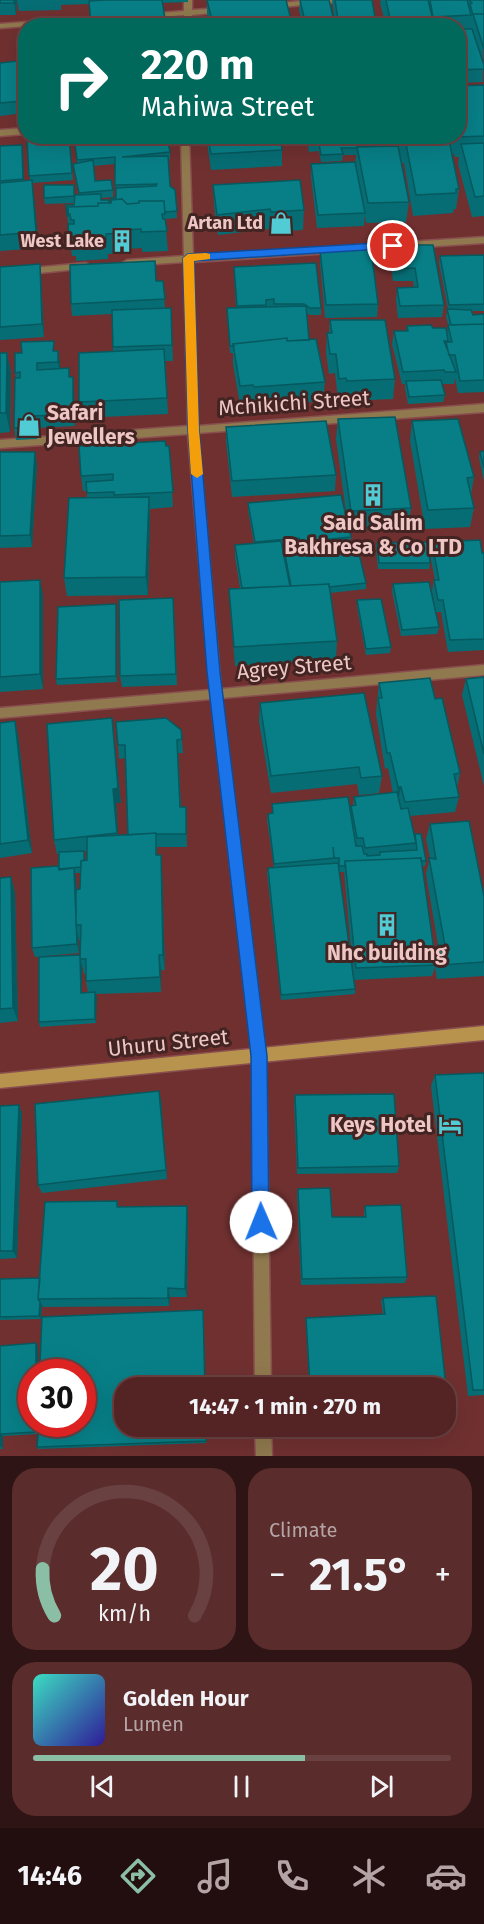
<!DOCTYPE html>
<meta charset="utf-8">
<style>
:root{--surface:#542424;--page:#5a2c2c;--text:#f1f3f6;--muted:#b5a4a6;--line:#6a4141;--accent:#8abfa5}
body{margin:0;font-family:"Fira Sans",sans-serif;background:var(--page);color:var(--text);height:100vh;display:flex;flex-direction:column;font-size:22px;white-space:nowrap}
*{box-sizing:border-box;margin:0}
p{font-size:20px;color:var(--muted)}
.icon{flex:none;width:33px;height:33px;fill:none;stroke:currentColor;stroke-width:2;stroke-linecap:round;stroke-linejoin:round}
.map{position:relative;height:1456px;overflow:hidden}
.panel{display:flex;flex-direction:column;gap:12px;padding:12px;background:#2e1414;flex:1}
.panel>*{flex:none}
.banner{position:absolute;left:18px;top:18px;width:448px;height:126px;border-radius:24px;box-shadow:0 6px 24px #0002,0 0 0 2px var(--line);background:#00695c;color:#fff;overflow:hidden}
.speed{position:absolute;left:18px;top:1359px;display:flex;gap:12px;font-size:30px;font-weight:700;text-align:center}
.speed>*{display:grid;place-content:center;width:78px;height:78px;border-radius:50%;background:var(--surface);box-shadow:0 6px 24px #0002,0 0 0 2px var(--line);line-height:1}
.speed .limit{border:9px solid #d22;background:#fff;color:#111}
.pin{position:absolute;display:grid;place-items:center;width:51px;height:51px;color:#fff;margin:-26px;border:3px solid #fff;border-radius:50%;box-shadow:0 2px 6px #0007}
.me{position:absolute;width:66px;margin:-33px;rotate:359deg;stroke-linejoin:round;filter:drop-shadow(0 0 4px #0008)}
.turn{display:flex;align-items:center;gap:21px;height:126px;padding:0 24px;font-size:27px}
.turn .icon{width:78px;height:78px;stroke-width:2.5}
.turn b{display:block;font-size:42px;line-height:51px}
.big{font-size:45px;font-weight:700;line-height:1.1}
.panel .tile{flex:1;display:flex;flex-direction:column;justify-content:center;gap:9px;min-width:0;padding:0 21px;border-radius:24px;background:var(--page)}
.panel .dial{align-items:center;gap:0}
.dial svg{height:156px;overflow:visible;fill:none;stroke:var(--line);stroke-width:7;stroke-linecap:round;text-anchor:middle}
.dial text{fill:var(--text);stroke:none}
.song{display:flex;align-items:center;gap:18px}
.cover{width:72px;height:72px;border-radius:9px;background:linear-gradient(135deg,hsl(170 70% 55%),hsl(250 70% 35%))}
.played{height:6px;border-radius:3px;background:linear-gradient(90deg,var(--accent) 65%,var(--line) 65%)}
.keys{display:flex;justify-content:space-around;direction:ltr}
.heat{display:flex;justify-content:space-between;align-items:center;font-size:33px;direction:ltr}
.panel .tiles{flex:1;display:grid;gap:12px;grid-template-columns:1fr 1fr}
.tile:last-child{grid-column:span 2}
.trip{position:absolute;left:114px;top:1377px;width:342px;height:60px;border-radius:24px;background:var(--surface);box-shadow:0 6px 24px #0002,0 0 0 2px var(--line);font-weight:700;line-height:60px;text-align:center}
.dock{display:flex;height:96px;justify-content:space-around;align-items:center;background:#220e0e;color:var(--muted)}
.dock .icon{width:42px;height:42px}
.dock .current{color:var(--accent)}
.dock b{font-size:27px;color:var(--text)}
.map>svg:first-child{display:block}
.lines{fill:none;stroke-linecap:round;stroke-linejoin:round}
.minor-casing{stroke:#894e4e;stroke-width:3}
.secondary-casing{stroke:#894e4e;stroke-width:3}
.minor{fill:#90794e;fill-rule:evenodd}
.secondary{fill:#b8934d;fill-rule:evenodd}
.wall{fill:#076d74;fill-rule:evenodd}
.shaded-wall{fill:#06595e}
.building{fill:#087f87;stroke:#06595e;stroke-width:1.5}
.route{fill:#1a73e8;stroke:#114b97;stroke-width:1.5}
.slow{fill:#f59e0b}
.labels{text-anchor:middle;stroke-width:6;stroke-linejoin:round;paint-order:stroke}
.far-poi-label{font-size:18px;font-weight:bold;fill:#eec6c4;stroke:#422423;text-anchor:end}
.street-label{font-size:21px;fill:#eec6c4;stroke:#422423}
.poi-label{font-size:21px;font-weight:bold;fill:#eec6c4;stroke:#422423}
</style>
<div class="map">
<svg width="484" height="1456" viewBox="0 0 484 1456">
<rect width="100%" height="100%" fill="#703030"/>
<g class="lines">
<g class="minor-casing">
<path id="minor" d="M184,0h8v10l31,-2 4,2 -4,2 -31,3v11h-8v-11l-36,3 -4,-2 4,-2 36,-3z
M312,0h31l-4,2 -69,6 -4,-2 4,-2z
M107,16l4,2 -1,2 -110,8v-4z
M26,128v6l-26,2v-6z
M181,136h8l4,120 291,-19v6l-291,19 5,164 286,-22v8l-286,21 23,256 263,-24v10l-262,23 44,358 5,332h-16l-3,-332 -41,-357 -211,19v-10l210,-18 -22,-256 -188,14v-8l188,-14 -4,-164 -57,4 -5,-3 5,-3 57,-4z
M85,263l3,1v4l-88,9v-6z
M255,1426h16l1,30h-16z"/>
</g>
<g class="secondary-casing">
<path id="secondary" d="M484,1026v14l-484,48v-14z"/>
</g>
<use href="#minor" class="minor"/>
<use href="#secondary" class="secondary"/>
</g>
<path class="wall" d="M0,0h17l-1,15h-16z
M17,0h171v2l-26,1 3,23h-121l47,-2 -1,-20 -29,1v5l-42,1z
M207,0l84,20v6h-86l4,-6 -2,-6z
M300,0h29l6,23 -3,-23h40l3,18v7l4,1h-76l-4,-16z
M381,0h103l-1,82 -24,1v-57h-76v-4h2l-5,-19z
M18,61l7,52 -25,3v-53z
M484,85v131l-12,1 -14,-53 1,-7h-4l-1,-3h-2l7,35 -3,20h-2l-1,4 -40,3 -9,-53 -3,1 8,38 -3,20 -40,1 -1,-8 -1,11 -47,2 -6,-51v-13h44l1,-9h-13l-1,6 -21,1 -2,-11 -10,1 -3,-16h134l-1,5 10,4 -2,-9h12z
M69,136l4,44 -41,3 7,65 -39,3v-105l22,-1 2,35h6l-3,-41z
M74,136l96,16v7h-2l2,27 5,4 2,28 -12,1 3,32 -26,1v-4l-15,1v4l-19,1v5l-32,2v-5h-4l-3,-19v-13l-1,-1 -2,-18h8l5,-11 -6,-30 4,-1zM115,164l1,34 -5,5h-2l-8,-3v-2l12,-1v-7l-18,-9 -2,-15z
M206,136h74l2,14v16l-71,4z
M74,185v18l-29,1 -1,-6z
M213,185l91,25 -1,20 -33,2v-3l-52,6 -4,-29z
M392,245h41l11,60 -2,12 -44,1 -2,-18 1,-12 17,-1 -1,-6h-20l-3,-23z
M320,250l58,54 -1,13 -52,1 -5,-55z
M484,255v56h-12l1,4 11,-1v78l-26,1 -3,-15 -1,6h-11l-1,-2 3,13 -2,7 -35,2 -3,-16v-4h-3l-10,-40 2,-13h12l1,-5 26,2 14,6 1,-9 -2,-9 2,-7 -9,-46 1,-7z
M40,264l1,13 3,60 -44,3v-73z
M234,273l87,35v7h-11l-3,-2 2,27 16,42 -2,19 -69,6 -1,-3 -13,1 -7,-41v-11h-3l-3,-38 9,-7z
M156,281h7l2,27h6l2,53h-8l3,53 -87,4 -2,-16 34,-51 -1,-37 -40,2 -1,-12z
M330,320l65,59 -2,20 -48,2v-3h-7l-3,-25 -6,1 -3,-21 1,-20h2z
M55,351l5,12v5h9l1,9 4,12 1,37 -38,2v11l-21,1 -2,-12 2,-50 -1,-5z
M0,353h7l4,19 -1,60 -10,1z
M338,419l73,89 -3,19 -59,3 2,7 -1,4 16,42v6l-36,4 7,48 -1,18 -101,7 -5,-59 -1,-18 11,-1 -5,-31v-12l19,-1 -6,-34v-7l100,23 -12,-87z
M412,421l62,56 -3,18 3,13 -4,19 -45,2 -15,-88z
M226,427l110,48 -1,16 -103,6 -6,-55z
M166,446h3l4,61 -23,2 -2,86 -81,1 -3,-18 23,-81v-6h-4l-2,-15z
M484,451v30l-5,-23 1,-6z
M0,452l37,12 -5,83 -32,1z
M432,542l52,11v97l-36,2 -7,-40h-5l-4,-21 2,-11h1l-5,-26z
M377,543l53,20 -1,6h-51l-2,-20z
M0,582l43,13v94l-43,3z
M393,584l46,43 -2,7 -36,2 -9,-45z
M173,598l4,87 -55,2 -2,-11z
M357,600l34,47 -1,6 -24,2 -9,-48z
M116,604l1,78 -60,3 -1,-6z
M484,677v109l-22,-91 4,-16z
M379,683l56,16 25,74 -3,15 2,9 -4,15 -45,4 4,19 12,26 -1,5h-3l12,91 4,-12 -12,-71 4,-16 -4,-19 4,-15 54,72v80l-47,3 -2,-12 -3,9 -78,4 -10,-108h-5l16,117v5l-74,6 -14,-127 1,-5h6l-7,-48 1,-6h4v-10l78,8 1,-6h2l1,-9 39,-4 -5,-25 -3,1 -9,-55z
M260,703l122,73 -3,17 -20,2 -2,-11 -86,9 -12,-72z
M112,718l9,85h-5l2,32h10l-3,-77 -6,1 -1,-14 63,-15 2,23h-5l3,54h5l1,40h-30v8l5,16 3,99h-4v22l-65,2v29l-56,4 -1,-5 41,-67v-15h-1l-1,-4 1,17 -44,4 -3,-9 26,-82 1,-12h-2l-3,-14zM84,851h3v9h-2zM75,873h5v16l-3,1zM82,965l2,9h2v7l2,12h-6z
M15,721l3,14 14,118 -32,5v-135z
M11,877l4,16 3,128 -18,2v-145z
M484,1073v322l-16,1 -37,-310 4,-11z
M295,1095l104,71 -2,7 -100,1 -3,-71z
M161,1100l6,79 -125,14 -4,-8z
M19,1105l3,9 -5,144 -17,1v-153z
M298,1189l34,28h32v-5l1,-6 42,71 -2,6 -104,2 -4,-90z
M117,1201l2,6 69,9 -1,81h-17l-1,9 -126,1 -1,-2 -1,14 -41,1v-41l40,-1z
M436,1296l14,127 -1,2h-3v-37h-143v-2h6l-3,-68 77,-4 -2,-13 2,-3z
M42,1317l164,109v17l-167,6 -2,-2 45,-23 -22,-59h-18l-2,-2z
M0,1346h38l-6,78h6v10l-35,2v13h-3z
M305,1426h107l-107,5z"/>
<path class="shaded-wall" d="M14,0h3l-1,15 -2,-12z
M285,21v5h-7v-1z
M22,145l1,7 1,34 -1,-7z
M32,180l2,16 5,52 -3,-16z
M40,264l1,13 3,60 -2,-13z
M58,351l2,12v11l-2,-12z
M7,353l4,19 -1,60 -4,-19z
M73,377l1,12 1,37 -2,-12z
M35,416l2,12v11l-2,-12z
M35,452l2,12 -5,83 -2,-12z
M149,497l1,19 -2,79 -2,-18z
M40,580l3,15v94l-3,-15z
M116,604l1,7v71l-1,-6z
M112,718l9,85h-5l3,45 -6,-59z
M15,721l3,14 14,118 -4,-13z
M398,787h3l-3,14 -3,1z
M161,855l1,16 3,99 -2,-15z
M74,868l2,10 2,47h-2z
M11,877l4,16 3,128 -5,-13z
M76,927l2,9 1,17 -2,-9z
M159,955l2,15v22l-1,-15z
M80,960l2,5v33l-1,-5z
M95,992l2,5 -1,26 -1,-4z
M159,1091l2,9 6,79 -1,-9z
M19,1105l3,9 -5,144 -4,-7z
M187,1206l1,10 -1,81 -2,-8z
M168,1288l2,9 -1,9 -1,-8z
M40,1302l2,3 -1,14 -2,-3z
M36,1343l2,3v26h-2z
M36,1424h2v10l-2,-2z
M1,1434l2,2v13l-2,-2z"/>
<path class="building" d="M0,0h14v3h-14z
M106,0h56l3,19 -74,4 -2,-22z
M207,0h79l5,20h-7l-4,-3 -11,3 -24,-2 -2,3 -24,1 -3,-3 -4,1z
M300,0h29l6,25 -29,1z
M335,0h37l3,18 -37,1z
M386,0h42l5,20 -21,1v-3l-22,1z
M430,0h37l4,15 -38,2z
M469,0h15v14h-11v1l-3,-11 2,-1z
M473,14h11v35z
M280,17l5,4 -7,5h-73v-5l11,-2 3,3 24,-1 2,-3 24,2z
M411,18l1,4h10l1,4h-39l-1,-4h9l-1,-3z
M89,19v5h-7v2h-38v-4z
M149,21l-1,5h-66v-2z
M459,29h13l12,36v4l-25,1z
M18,61l5,40 -23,2v-40z
M484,85v51l-26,1 1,-1v-50z
M69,136l3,37 -43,3 -2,-37z
M74,136h93l3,16 -48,5 46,-1 2,30 5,4 2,21 -12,1 -1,-11h-25v2l-12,1 -5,-5 -10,1 -1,-2h5v-10l40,-2 1,-2 -42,1v-28l-38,3z
M208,136h72l2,14 -71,4z
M308,136h48l2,11h-1v1h-16l2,6 -22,1 -2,-11 -10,1z
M364,136h41l2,7 -40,2z
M405,136h35v1h-35z
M425,140l19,1 6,4 9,44h-3v4l-40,2 -10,-51z
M484,143v53l-9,1 -14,-53z
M22,145l1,34 -23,2v-35z
M398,146l11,56 -41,1 -11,-56z
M93,160l2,21 16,-1 2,10 -34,3 -6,-29z
M355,162l10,51 -47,2 -7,-51z
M32,180l4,52 -36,3v-52z
M300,180l4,30 -33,2 -1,-3 -53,6 -4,-30z
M44,185h30v11l-30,2z
M101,194v6h8v3h-11v3l-30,1v9h-1l-1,-11h8l1,-10z
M122,199l5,5 12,-1v-2h25l1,13h-3l1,5h2l2,12 -26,1v-3l-16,1v3l-19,1v5l-32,2v-4h-5l-1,-13h6v-4h-3l-1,-6h-2v-7l30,-1v-3h13v-3z
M392,245h41l11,60 -44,1 -3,-18 21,-1 -3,-19 -21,1z
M371,249l7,55 -52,1 -6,-55z
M484,255v49l-35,1 -9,-49z
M155,261l1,20h7l2,18 -94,5 -1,-39z
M316,263l5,45h-11l-6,-4h-30v-5l-8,1v5l-29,1 -3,-39z
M40,264l2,60 -42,3v-60z
M306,306l3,34 -22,1v-3l-54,6 1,2h-4l-3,-38z
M171,308l1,37 -59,2 -1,-37z
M447,309l24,1 2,5 11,-1v10l-33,1z
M330,320h55l10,59 -48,2 -1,-3 -7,1 -3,-25h-6l-3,-21h5z
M484,324v56l-24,1 -5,-26h-6l-3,-13h6l-4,-17z
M431,325l2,3h13l2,13h-4l12,31h-11l-1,-2 -41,2 -9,-41h14l-1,-5z
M287,338v3l29,-2 9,43 -71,5 -1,-2 -13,1 -7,-42z
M54,341l-1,10h5v11l-21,1v7l32,-2v9h4v37l-38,2v11l-21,1 1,-50h5v-6l-5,1v-20h7l-1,-11z
M164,349l3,49 -88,4v-49z
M0,353h7l-1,60h-6z
M441,380l4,15 -36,2 -3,-16z
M395,417l16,91 -60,3 -13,-92z
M458,419l16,58 -7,1 7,30 -46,2 -16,-89z
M326,421l10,54 -104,6 -6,-54z
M165,441l1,5h3l4,46 -59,3v-3l-27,1 -1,-11 27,-2v-6l-32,2 -2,-30z
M484,451v17l-4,-16z
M0,452h35l-5,83 -30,1z
M341,495l10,42 -41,4v4l46,-4 10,42 -37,4v-3l-38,2 -8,-41 17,-2 -1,-5 -44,4 -7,-39z
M149,497l-3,80 -82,1 5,-80z
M480,540l2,13h2v86l-34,1 -7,-40h-5l-4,-20h5l-7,-38z
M281,541l9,45 -48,2 -7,-43z
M428,542l2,21h-51l-2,-20z
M40,580v94l-40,3v-95z
M429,582l10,45 -37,3 -9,-46z
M329,584l8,57 -103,6 -5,-58z
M173,598l3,76 -56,2 -1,-76z
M381,599l10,48 -25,2 -9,-49z
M116,604v72l-60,3 2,-72z
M484,677v77l-18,-75z
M430,678l5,21 7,-1 18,75 -6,1 5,23 -54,5 -4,-15h-3l-8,-34h-3l-9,-55h4l-3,-15z
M364,693l18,83 -21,2 -2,-11 -88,9 -11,-73z
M112,718l6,70 -5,1 4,44 -63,7 -7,-116z
M166,718l15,12 1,9 -5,1 3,67h6v27h-30v-1l-28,2 -3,-90h-7l-2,-23z
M15,721l13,119 -28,4v-121z
M397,792l4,17 7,-1 8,35 -51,5 -2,-10h-6l-6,-32 5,-1 -2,-8z
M348,797l8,49h6l2,8h3v2l13,-1v-3l37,-2 -2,-16h6l5,27h-5v-3l-76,3v5h-6v-8h-5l-1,-11 1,11 -60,6 -6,-50 5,-1 -1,-9z
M469,821l15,75v66l-43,3 -3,-20h7l-16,-87 7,1 -6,-35z
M156,833v22h5l2,100h-4l1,22 -74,4v-22h-6l1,-34h-5v-35l4,-1 1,-28 6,-1v-23z
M84,851v9l-3,1v6l-22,2v-17z
M421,858l15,107 -80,3 -11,-107z
M338,863l17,126 -74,6 -13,-127z
M58,866l1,4 15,-2 3,76 -45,4 -1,-80z
M11,877l2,131 -13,1v-131z
M80,955l1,38 14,-1v27l-56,3v-65z
M484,1073v317h-11l-38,-315z
M159,1091l7,79 -128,15 -3,-81z
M394,1094l5,72 -101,2 -3,-73z
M19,1105l-6,146h-13v-145z
M330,1188l2,29h34l-1,-11 36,-1 6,72 -105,2 -4,-90z
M117,1201v6l70,-1 -2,83 -17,-1v10l-130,1 7,-97z
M40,1278l-2,21 2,3 -1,14 -39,1v-38z
M436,1296l14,127h-4v-35h-143v-2h7l-4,-68 79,-4 -2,-16z
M203,1310l2,78h-81v38h82v15l-169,6 2,-23h43v-52h-22v-10l-20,1 2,-46z
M36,1343v29h-4v52h4v8l-35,2 -1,13v-101z
M306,1426h57l-57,3z"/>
<path class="route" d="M393,242l5,4 -1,2 -203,13 5,169 21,242 47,384 2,166 -2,6 -6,2 -6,-2 -3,-6 -1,-166 -44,-384 -19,-242 -5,-172 5,-4z"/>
<path class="slow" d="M206,253l4,1v5l-16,2 5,169 4,44 -6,4 -6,-4 -3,-44 -5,-172 5,-4z"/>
<defs>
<g id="shop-bare" transform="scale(1.8)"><path d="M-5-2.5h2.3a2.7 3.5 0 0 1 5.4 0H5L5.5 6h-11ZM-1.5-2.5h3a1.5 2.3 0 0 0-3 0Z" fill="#51ccd5" stroke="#422423" stroke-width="2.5" paint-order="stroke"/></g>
<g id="building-bare" transform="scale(1.8)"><path d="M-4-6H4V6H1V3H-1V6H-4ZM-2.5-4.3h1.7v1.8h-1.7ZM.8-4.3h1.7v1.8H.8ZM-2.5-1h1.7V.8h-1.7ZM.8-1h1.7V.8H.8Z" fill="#51ccd5" stroke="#422423" stroke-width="2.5" paint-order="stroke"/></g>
<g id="hotel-bare" transform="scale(1.8)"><path d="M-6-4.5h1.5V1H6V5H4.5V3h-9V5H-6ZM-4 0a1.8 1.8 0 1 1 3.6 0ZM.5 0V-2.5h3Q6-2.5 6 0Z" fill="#51ccd5" stroke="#422423" stroke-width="2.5" paint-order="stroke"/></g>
</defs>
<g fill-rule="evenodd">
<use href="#shop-bare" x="281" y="223"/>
<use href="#building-bare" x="122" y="241"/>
<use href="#shop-bare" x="29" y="425"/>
<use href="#building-bare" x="373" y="495"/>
<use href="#building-bare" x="387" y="925"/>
<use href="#hotel-bare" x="450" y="1125"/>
</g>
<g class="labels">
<g class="far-poi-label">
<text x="263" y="229">Artan Ltd</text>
<text x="104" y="247">West Lake</text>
</g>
<g class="street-label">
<text transform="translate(294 403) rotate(-4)" y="7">Mchikichi Street</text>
<text transform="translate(294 667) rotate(-5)" y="7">Agrey Street</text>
<text transform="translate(168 1043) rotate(-6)" y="7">Uhuru Street</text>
</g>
<g class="poi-label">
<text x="47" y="420" text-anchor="start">Safari<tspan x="47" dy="24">Jewellers</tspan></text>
<text x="373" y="530">Said Salim<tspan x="373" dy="24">Bakhresa &amp; Co LTD</tspan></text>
<text x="387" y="960">Nhc building</text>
<text x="432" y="1132" text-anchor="end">Keys Hotel</text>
</g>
</g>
</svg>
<div class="speed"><div class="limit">30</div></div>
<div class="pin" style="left:393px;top:246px;background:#d93025"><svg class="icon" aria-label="arrive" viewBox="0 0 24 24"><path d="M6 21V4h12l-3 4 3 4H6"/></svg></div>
<svg class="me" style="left:261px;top:1222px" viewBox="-20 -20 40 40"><circle r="19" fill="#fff"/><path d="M0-13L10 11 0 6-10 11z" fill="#1a73e8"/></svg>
<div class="trip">14:47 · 1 min · 270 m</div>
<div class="banner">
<div class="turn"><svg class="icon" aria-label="right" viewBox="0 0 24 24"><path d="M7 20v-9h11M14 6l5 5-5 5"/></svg><div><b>220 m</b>Mahiwa Street</div></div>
</div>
</div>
<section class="panel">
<div class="tiles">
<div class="tile dial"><svg viewBox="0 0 100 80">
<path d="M14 69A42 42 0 1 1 86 69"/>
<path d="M14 69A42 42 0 0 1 8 45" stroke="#8abfa5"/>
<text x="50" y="56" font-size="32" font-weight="700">20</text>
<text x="50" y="72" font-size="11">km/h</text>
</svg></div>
<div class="tile"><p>Climate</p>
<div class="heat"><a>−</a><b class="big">21.5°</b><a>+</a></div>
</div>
<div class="tile">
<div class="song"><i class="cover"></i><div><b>Golden Hour</b><p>Lumen</p></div></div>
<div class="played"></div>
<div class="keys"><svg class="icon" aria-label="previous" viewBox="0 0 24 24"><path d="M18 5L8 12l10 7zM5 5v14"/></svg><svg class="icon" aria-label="pause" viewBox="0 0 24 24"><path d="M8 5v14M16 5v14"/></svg><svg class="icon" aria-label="next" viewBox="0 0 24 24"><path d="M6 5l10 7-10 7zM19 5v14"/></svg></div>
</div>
</div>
</section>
<nav class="dock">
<b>14:46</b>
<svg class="icon current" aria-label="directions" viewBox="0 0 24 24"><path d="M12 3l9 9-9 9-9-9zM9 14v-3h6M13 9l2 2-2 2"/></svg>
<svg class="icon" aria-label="music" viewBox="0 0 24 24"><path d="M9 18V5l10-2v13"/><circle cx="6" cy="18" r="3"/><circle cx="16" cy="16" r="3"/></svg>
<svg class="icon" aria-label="phone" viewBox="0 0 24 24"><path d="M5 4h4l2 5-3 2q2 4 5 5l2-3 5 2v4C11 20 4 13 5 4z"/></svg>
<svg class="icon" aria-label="climate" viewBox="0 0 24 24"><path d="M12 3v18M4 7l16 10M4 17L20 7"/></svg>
<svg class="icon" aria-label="car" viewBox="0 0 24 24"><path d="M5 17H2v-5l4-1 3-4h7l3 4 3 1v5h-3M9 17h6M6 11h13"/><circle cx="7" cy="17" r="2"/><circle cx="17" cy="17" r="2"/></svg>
</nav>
